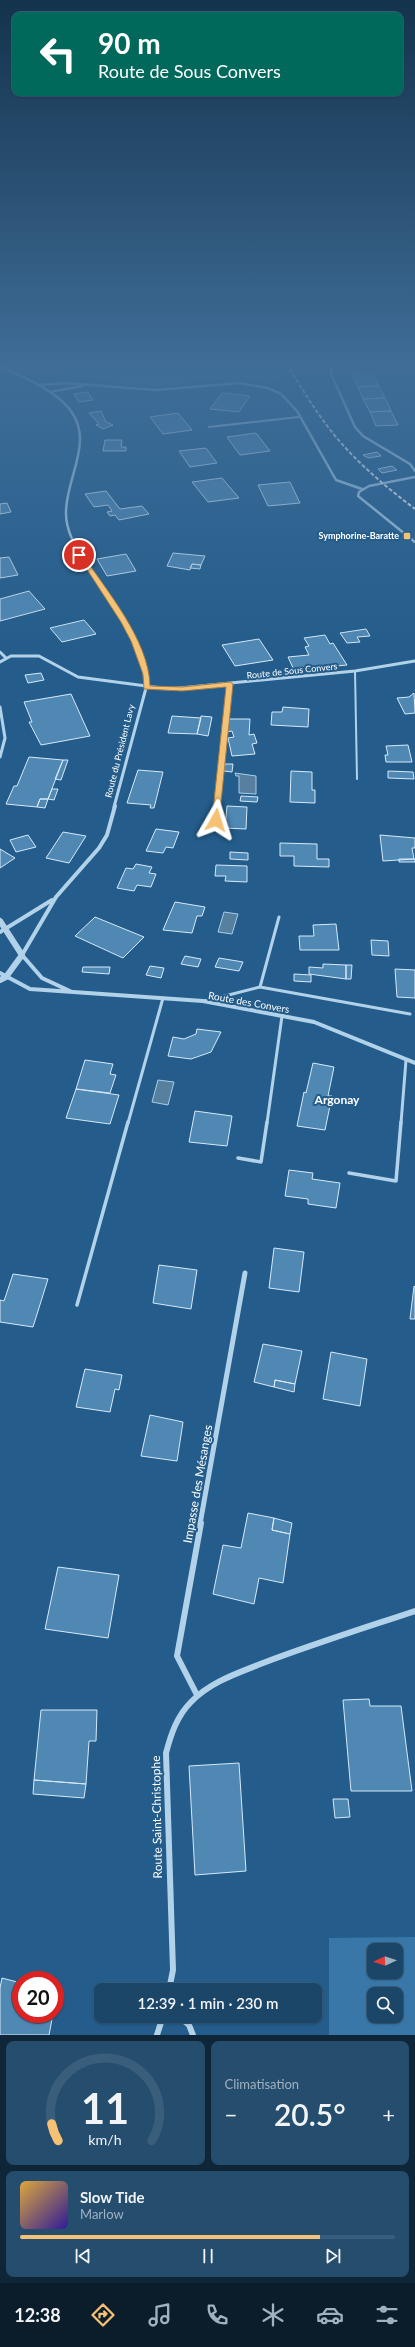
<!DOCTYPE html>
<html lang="fr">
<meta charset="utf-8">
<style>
:root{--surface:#1b4668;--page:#244d6e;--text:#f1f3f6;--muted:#a0b1c0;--line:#395e7c;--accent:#f5c175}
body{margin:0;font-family:Lato,sans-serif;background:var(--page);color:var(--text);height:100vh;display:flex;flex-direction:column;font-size:15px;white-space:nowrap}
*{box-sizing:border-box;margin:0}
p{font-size:13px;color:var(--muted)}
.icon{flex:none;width:22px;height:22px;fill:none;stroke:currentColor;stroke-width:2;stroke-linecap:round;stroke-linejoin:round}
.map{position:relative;height:2035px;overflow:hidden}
.panel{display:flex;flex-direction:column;gap:6px;padding:6px;background:#0f2639;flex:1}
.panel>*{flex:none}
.top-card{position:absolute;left:12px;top:12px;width:391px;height:84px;border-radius:8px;box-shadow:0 1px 3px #0004,0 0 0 1px var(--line);background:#00695c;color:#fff;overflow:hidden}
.needle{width:26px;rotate:267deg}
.fabs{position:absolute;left:367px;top:1943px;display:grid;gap:8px}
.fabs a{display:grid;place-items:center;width:36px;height:36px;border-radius:8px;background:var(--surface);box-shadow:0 1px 3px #0004,0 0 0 1px var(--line);font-size:20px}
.speed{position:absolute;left:12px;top:1971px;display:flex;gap:8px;font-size:20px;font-weight:700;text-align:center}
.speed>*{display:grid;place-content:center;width:52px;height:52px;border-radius:50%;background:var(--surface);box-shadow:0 1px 3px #0004,0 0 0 1px var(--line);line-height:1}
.speed .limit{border:6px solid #d22;background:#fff;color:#111}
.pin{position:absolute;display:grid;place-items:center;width:34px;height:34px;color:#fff;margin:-17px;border:2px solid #fff;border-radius:50%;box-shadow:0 1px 4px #0007}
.me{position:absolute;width:44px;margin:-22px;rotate:6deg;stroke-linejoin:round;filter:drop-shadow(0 0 3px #0008)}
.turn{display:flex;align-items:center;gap:14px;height:84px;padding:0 20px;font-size:18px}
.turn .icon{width:52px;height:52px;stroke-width:2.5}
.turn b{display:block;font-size:28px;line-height:34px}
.big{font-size:30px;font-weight:600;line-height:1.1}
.panel .card{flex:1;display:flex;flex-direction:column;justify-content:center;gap:6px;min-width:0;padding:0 14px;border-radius:8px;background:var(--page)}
.panel .dial{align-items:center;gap:0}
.dial svg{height:104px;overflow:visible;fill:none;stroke:var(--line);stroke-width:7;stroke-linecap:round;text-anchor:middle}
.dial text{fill:var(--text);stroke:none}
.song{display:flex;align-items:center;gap:12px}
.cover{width:48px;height:48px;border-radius:6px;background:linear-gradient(135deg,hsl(40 70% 55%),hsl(250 70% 35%))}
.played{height:4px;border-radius:2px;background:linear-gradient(90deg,var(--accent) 80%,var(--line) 80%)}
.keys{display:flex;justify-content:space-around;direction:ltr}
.heat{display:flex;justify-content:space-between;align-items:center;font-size:22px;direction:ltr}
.panel .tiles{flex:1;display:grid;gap:6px;grid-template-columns:1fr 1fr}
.card:last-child{grid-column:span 2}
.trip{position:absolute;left:94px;top:1983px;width:228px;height:40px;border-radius:8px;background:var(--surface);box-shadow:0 1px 3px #0004,0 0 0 1px var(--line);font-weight:600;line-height:40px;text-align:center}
.dock{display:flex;height:64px;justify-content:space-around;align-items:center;background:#0b1c2a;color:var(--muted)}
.dock .icon{width:28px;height:28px}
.dock .selected{color:var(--accent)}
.dock b{font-size:18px;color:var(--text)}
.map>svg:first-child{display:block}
.green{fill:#3877a8;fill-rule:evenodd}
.water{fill:#577f9e;stroke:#a6ceeb}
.building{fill:#5088b4;stroke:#d6e9f8}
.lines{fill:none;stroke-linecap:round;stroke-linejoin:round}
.service-far2{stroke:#b2d2ea;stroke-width:2}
.service-far1{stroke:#b2d2ea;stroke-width:3}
.service{stroke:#b2d2ea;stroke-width:3.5}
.minor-far4{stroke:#b2d2ea;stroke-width:2.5}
.minor-far3{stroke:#b2d2ea;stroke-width:3}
.minor-far2{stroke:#b2d2ea;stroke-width:4}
.minor-far1{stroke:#b2d2ea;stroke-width:5}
.minor{stroke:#b2d2ea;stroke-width:6}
.tertiary{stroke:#b2d2ea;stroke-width:6}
.rail{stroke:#fff;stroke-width:2;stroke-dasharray:4 2;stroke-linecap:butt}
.route{fill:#f5c175;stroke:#9f7d4c}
.poi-dot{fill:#f5c175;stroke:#245d8b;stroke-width:1.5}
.labels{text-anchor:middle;stroke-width:4;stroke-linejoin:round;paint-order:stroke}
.far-poi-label{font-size:9px;font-weight:bold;fill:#fff;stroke:#245d8b;text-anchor:end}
.far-street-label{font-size:9px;fill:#fff;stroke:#245d8b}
.street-label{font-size:10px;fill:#fff;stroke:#245d8b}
.quarter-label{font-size:12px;font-weight:bold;fill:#fff;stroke:#245d8b}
.near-street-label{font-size:12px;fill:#fff;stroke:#245d8b}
</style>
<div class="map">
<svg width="415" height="2035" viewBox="0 0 415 2035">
<rect width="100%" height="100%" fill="#245d8b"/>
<path class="green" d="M194,364h81l8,13 -10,7 -46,-6 -61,8h-31l-79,-13 58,-2z
M415,1937v98h-86v-97zM374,1950h22v22h-22zM374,1994h22v22h-22z"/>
<path class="water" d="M235,773l21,3v18l-17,-1v-17h-3z
M224,912l14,2 -6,20 -14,-2z
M158,1080l16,2 -6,23 -16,-3z"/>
<path class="building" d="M352,374h21l6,12 -21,1z
M379,386l6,12 -22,1 -5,-12z
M88,392l5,8 -14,2 -5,-8z
M222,393l28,3 -11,16 -29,-3z
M385,398l6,13 -21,1 -7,-13z
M101,411l5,11 7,3 -10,4 -7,-4 3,-1 -10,-11z
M391,411l7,14 -22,1 -6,-14z
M178,413l14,17 -29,4 -13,-17z
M256,433l14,18 -30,4 -13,-18z
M105,440h17l-1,7h5v4h-23z
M206,448l11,15 -27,4 -11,-16z
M377,452l4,4 -13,2 -5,-3z
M392,466l5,4 -15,3 -4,-4z
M222,478l17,20 -31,4 -16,-20z
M290,482l10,21 -32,3 -10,-21z
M106,491l14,18 22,-3 7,8 -30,6 -4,-5 -5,1 -3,-4 5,-1 -4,-6 -14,2 -9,-13z
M7,503l4,9 -11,2v-10z
M173,553l32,3 -4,9 -9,-1 -2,6 -23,-4z
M126,554l10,17 -29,5 -10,-17z
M9,557l9,18 -18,3v-20z
M192,564l9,1 -1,4 -10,-1z
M29,591l16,18 -45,12v-22z
M84,620l12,14 -34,8 -12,-14z
M366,629l4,7 -13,1 3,5 -13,1 -7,-10z
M325,635l5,9 3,-1 14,22 -53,5 -6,-13 21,-2 -4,-8 4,-1 -5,-8z
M259,639l14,21 -38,6 -13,-21z
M41,673l3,7 -16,3 -3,-8z
M414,693l1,20 -10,1 -8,-16 12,-1z
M71,694l19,42 -49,9 -12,-23h3l-8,-20z
M283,707l26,2 -1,18 -37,-2 1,-13h10z
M172,716l29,2 -4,16 -29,-1z
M201,716l11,1 -4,19 -11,-2z
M229,719h21l-1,16 5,-1 3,9 -5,1 3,10 -23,2 -4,-18 6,-1 -2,-6 -5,1z
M408,745l4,17h-26l-1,-7h3l-2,-9z
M29,757l34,3 -15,39h-8l-3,8 -31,-3 8,-18h3z
M63,760h5l-7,20 -6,-1z
M225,764h8l-1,8 -8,-1z
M138,770l25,2 -9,36h-4l1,-3 -24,-2z
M291,771l21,1v18h3v13l-25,-1z
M388,771l25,1 1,7 -26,-1z
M52,789h6l-4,11 -6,-1z
M241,796l17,1 -1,5 -17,-1z
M40,799h8l-3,9 -8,-1z
M227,806l20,1 -1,22 -21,-1z
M156,829l23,3 -6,16 -7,-1 -3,6 -17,-2z
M63,832l23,4 -17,27 -23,-5z
M28,835l8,12 -20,5 -6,-12z
M380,835l35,3v10h-3l2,11 -31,2z
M280,843l37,1v15h12v8l-35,-1v-10h-14z
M0,849l15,9 -15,10z
M230,852l18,1v7l-18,-1z
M399,859h16v3h-16z
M136,864l16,3 -3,6 7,1 -5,13 -14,-2 -3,6 -17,-3 9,-20 7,1z
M216,865l31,1v16l-22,-1 1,-5h-11z
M175,902l30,5 -3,9h-5l-5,17 -29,-3z
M95,917l49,20 -21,21 -48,-22z
M336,924l3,26h-39l-1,-14h15l-1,-11z
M371,940l17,1 1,15 -17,-1z
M185,956l16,3 -3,8 -17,-3z
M219,958l24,4 -4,9 -24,-4z
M323,964l23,1v14l-37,-5v-7l14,1z
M346,965h6l-1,14h-5z
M150,966l14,2 -3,10 -15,-3z
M83,967h27l-1,7 -27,-2z
M395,969l20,1v28l-18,-1z
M294,974l17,1v7l-17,-1z
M197,1029l24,3 -10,20 -20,7 -23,-3 5,-19 11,2 12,-5z
M85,1060l28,4 -3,10 6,1 -6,18 -34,-4z
M313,1063l21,4 -6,29h4l-7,34 -28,-4 7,-34 2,1z
M76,1089l43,6 -9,29 -44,-6z
M195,1111l37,5 -5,30 -38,-4z
M289,1170l24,3 -1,6 28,4 -4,25 -28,-4v-5l-23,-3z
M274,1248l30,4 -5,40 -30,-4z
M159,1265l38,5 -6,39 -38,-6z
M13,1274l35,5 -15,48 -33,-5v-22l4,1z
M414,1286l1,1v32h-5z
M263,1344l39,7 -7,33 -20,-4 -1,7 -20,-5z
M331,1352l36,7 -7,47 -37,-7z
M85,1369l37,6 -3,15 -4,-1 -5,23 -34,-5z
M275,1380l20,4 -1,8 -20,-5z
M150,1415l33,7 -6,39 -36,-5z
M248,1513l26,5 -2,12 18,4 -7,49 -24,-5 -5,26 -41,-10 10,-49 18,3z
M274,1518l18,5 -2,11 -18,-4z
M58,1567l61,8 -11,63 -63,-9z
M369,1699l1,7h31l11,85h-61l-8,-91z
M41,1710h56l-1,31h-7l-3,43 -52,-4z
M239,1763l7,108 -51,4 -6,-109z
M34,1780l52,4 -2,14 -51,-4z
M333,1799h15l2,18 -15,1z
M2,1978l19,5v31h32l-4,21h-49v-47z"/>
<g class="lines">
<path class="service-far2" d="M209,427l90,-10
M355,671l2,108
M217,807l13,-123"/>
<path class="service-far1" d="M216,821l1,-15
M260,987l150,27
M205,1001l55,-14 19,-70
M128,1123l35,-125
M267,1123l15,-107
M401,1123l5,-63"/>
<path class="service" d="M238,1158l23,4 6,-40
M349,1173l47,8 5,-59
M77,1305l51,-183"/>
<path class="minor-far4" d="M331,364v10l24,53 8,9 47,28 5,7
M0,366c22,10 45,20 63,36 37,35 2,73 3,112 0,16 9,32 17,46
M38,385l27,-2 91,7 83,-7 29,5 13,6 16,17 39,69 26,9
M50,392l32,-6
M415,477l-46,9 -10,6 -1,4 57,46"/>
<path class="minor-far3" d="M82,559l44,66 10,20 7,21 3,22 -32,119
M0,652l6,6
M0,662l11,-6h28l39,21 91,12 186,-18 60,-10
M0,707l5,31 -5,19"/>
<path class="minor-far2" d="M0,932l52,-32
M0,973l30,16 173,12 111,21 101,41
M72,992l-30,-14 -20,-23 34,-58 43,-49 8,-13 8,-29"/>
<path class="minor-far1" d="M200,1524l45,-251"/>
<path class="minor" d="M197,1695l-20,-39 24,-133
M169,1990l4,-20 -7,-217c5,-19 11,-37 25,-51 19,-20 47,-29 72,-39 50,-19 101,-35 152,-52
M178,2016l11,9 4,10
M157,2035l6,-19"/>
<path class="tertiary" d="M0,921l22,34 -16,22 -6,3"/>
<path class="rail" d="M287,364c12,20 24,40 38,59 25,34 57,61 90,86"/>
</g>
<linearGradient id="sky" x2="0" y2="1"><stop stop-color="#14334c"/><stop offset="0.56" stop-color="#3f6d98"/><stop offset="1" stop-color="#3f6d98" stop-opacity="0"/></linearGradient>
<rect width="415" height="649" fill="url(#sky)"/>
<path class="route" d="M77,554h5c24,36 67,86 68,132l32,1 48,-5 3,2 -14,138 -7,-2 14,-133 -44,4 -38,-2 -1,-15 -12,-33 -10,-19z"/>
<rect class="poi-dot" x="403" y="532" width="8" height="8" rx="2"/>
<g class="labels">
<g class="far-poi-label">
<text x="399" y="539">Symphorine-Baratte</text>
</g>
<g class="far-street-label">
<text transform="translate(292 671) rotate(-6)" y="3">Route de Sous Convers</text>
<text transform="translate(120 751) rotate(-76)" y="3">Route du Président Lavy</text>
</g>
<g class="street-label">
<text transform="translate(249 1002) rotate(10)" y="4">Route des Convers</text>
</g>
<g class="quarter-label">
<text x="337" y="1104">Argonay</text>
</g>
<g class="near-street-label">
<text transform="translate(198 1484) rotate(-80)" y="4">Impasse des Mésanges</text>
<text transform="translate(157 1817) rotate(-91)" y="4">Route Saint-Christophe</text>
</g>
</g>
</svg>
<div class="fabs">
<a><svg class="needle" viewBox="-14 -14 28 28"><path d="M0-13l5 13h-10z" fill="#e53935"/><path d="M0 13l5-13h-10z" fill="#a0b1c0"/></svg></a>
<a><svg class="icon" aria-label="search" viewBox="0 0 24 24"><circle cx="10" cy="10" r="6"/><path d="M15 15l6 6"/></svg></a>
</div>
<div class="speed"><div class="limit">20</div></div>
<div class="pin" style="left:79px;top:555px;background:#d93025"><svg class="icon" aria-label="arrive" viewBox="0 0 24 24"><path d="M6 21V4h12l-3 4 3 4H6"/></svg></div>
<svg class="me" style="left:216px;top:820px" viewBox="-20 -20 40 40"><path d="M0-17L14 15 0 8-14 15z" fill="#f5c175" stroke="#fff" stroke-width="4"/></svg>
<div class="trip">12:39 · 1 min · 230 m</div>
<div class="top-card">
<div class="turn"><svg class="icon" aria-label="left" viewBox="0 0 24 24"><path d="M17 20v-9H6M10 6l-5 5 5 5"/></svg><div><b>90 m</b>Route de Sous Convers</div></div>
</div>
</div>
<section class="panel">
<div class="tiles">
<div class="card dial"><svg viewBox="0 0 100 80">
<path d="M14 69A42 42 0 1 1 86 69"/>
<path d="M14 69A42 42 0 0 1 9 56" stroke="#f5c175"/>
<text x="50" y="56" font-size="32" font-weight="700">11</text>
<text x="50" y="72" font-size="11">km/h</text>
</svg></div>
<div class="card"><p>Climatisation</p>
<div class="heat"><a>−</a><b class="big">20.5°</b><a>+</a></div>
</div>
<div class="card">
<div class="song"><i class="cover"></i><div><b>Slow Tide</b><p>Marlow</p></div></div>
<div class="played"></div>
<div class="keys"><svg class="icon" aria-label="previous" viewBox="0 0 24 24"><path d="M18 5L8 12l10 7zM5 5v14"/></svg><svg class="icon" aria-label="pause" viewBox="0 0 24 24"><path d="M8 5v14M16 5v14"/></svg><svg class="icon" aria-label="next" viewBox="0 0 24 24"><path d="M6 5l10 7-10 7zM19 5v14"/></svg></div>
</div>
</div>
</section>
<nav class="dock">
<b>12:38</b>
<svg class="icon selected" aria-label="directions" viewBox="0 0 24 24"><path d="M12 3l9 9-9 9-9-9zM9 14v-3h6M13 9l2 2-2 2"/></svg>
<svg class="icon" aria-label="music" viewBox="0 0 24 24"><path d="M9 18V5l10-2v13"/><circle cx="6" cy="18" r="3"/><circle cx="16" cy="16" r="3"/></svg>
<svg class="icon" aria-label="phone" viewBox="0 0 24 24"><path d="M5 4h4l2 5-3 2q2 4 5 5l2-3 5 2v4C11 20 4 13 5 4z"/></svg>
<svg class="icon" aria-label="climate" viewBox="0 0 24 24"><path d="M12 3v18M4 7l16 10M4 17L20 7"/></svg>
<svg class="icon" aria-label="car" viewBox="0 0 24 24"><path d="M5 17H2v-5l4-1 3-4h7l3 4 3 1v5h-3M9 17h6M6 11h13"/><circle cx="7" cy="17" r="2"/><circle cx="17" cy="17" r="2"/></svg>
<svg class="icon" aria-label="filters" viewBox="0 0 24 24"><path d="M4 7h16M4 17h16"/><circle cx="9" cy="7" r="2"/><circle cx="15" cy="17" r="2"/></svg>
</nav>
